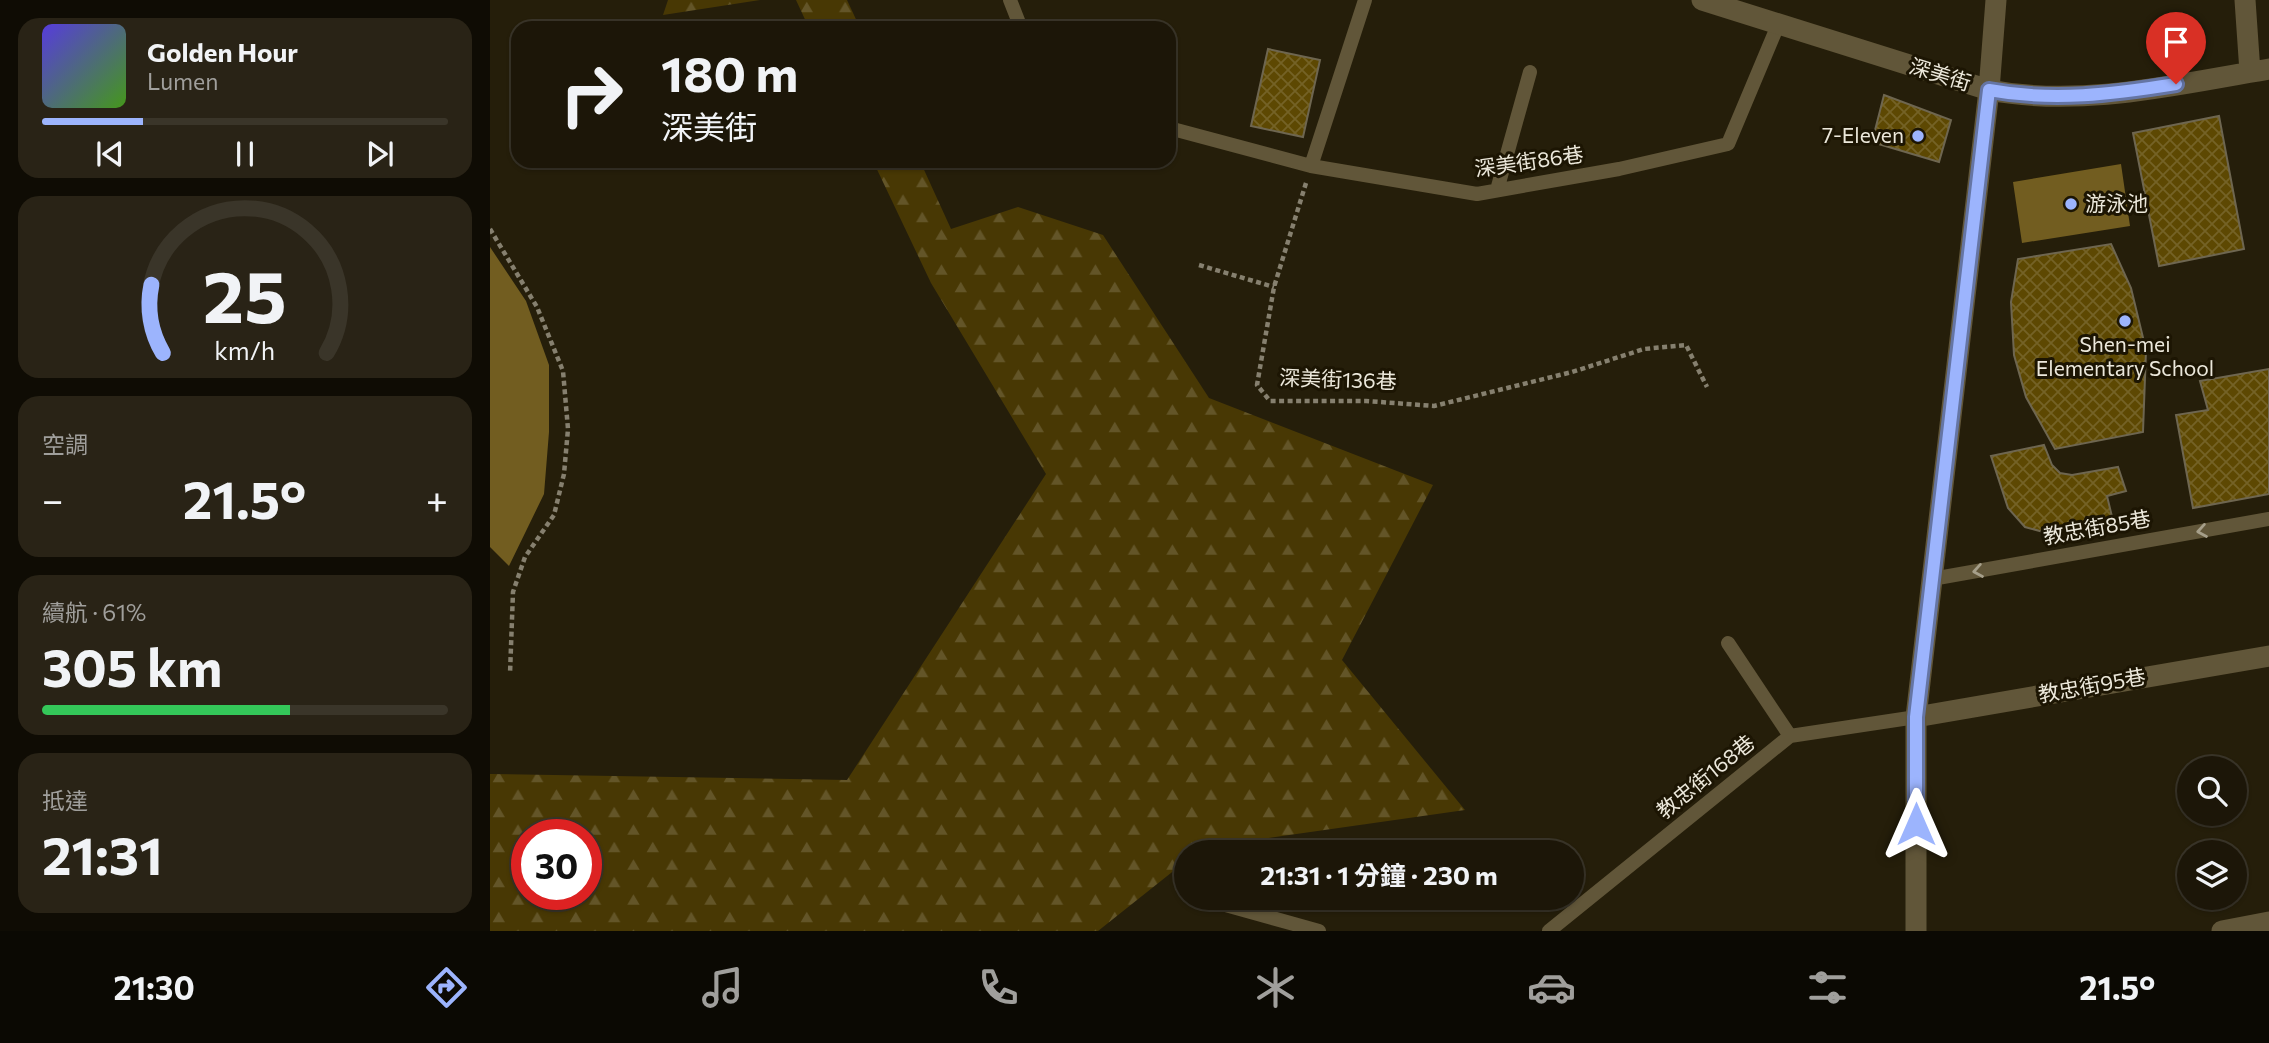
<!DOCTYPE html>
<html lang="zh-TW">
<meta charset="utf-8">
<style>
:root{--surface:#1c1608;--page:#292316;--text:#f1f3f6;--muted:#a09f9c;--line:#3a3529;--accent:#9cb4fd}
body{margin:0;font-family:Commissioner,"Noto Sans TC",sans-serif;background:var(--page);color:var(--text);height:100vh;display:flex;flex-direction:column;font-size:26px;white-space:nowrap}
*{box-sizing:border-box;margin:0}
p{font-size:23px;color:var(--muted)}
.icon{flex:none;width:38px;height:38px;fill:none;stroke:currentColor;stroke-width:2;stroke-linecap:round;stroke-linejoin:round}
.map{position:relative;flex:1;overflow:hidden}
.details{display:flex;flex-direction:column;gap:18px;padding:18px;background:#0f0c04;width:490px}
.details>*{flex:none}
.banner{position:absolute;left:21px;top:21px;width:665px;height:147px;border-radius:21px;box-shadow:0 2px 5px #0004,0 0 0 2px var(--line);background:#1c1608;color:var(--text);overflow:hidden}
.tools{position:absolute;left:1687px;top:756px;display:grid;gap:14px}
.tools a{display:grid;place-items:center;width:70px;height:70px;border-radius:50%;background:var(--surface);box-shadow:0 2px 5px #0004,0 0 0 2px var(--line);font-size:35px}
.speed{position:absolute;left:21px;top:819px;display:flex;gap:14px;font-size:35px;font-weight:700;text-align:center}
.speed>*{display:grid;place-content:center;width:91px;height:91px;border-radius:50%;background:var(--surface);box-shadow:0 2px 5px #0004,0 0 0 2px var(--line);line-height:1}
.speed .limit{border:10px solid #d22;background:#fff;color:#111}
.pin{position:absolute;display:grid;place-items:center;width:60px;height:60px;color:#fff;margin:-72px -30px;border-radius:50% 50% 50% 0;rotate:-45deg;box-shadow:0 0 7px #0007}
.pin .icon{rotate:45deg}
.me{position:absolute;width:77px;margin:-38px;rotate:0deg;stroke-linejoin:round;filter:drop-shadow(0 0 5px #0008)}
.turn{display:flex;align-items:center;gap:24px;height:147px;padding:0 35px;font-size:32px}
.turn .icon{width:91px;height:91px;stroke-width:2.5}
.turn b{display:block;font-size:49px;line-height:60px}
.big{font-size:52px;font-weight:700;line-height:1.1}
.details .tile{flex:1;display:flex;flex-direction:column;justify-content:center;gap:10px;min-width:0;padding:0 24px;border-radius:21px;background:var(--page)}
.details .dial{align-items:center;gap:0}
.dial svg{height:182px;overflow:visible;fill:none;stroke:var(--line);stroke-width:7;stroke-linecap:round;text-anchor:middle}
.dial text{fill:var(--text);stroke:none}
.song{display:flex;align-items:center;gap:21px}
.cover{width:84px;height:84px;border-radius:10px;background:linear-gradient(135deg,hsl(250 70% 55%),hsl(100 70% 35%))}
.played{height:7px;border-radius:4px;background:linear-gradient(90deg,var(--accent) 25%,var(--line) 25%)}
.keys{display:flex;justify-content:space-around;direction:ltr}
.heat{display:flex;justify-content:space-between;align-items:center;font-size:38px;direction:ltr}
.charge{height:10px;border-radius:5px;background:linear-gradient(90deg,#34c759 61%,var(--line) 0)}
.trip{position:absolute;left:684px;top:840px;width:410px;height:70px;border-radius:35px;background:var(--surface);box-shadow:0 2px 5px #0004,0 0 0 2px var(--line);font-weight:700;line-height:70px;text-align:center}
.tabs{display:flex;height:112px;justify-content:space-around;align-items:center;background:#0b0903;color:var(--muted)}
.tabs .icon{width:49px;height:49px}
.tabs .selected{color:var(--accent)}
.tabs b{font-size:32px;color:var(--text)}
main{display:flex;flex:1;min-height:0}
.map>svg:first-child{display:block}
.forest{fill:url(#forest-firs);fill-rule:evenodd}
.water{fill:#725d20}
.building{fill:url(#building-cross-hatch);stroke:#6e6650;stroke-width:2}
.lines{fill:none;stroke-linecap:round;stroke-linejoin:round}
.path{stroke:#86806f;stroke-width:4.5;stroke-dasharray:5 3.5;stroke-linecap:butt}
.lane{stroke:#615639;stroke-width:14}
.street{stroke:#615639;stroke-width:21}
.oneway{stroke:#a69f8a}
.route-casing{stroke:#6575a4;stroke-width:18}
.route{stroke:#9cb4fd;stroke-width:12}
.poi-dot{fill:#9cb4fd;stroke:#1c1503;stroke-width:2.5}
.labels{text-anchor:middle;stroke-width:6;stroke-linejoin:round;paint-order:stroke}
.street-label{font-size:21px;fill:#ece8db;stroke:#1c1503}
.poi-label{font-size:21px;fill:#ece8db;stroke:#1c1503;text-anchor:end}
</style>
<main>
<section class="details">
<div class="tile">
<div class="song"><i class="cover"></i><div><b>Golden Hour</b><p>Lumen</p></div></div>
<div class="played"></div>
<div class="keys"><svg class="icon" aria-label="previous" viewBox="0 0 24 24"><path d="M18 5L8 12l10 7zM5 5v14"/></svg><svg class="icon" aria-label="pause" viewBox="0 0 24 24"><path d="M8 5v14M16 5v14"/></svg><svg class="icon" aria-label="next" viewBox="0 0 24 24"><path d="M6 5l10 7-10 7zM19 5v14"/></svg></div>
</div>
<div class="tile dial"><svg viewBox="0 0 100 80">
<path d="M14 69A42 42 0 1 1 86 69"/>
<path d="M14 69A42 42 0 0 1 9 39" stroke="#9cb4fd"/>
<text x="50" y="56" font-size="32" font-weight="700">25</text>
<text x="50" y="72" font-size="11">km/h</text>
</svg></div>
<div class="tile"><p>空調</p>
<div class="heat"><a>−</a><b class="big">21.5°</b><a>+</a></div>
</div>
<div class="tile"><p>續航 · 61%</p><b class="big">305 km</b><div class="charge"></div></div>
<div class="tile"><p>抵達</p><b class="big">21:31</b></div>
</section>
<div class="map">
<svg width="1779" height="931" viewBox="0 0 1779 931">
<defs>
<pattern id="forest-firs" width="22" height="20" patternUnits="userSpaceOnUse" patternTransform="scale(1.75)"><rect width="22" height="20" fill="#483804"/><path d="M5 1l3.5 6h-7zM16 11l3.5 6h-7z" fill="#635528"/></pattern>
<pattern id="building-cross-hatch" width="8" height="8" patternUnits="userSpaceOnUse" patternTransform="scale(1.75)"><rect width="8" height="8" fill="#5d4802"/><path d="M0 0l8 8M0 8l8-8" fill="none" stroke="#746226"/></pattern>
</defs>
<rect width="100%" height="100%" fill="#251e0a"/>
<path class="forest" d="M178,0h92l-97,15z
M306,0h51l13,28h-51z
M383,161h47l31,68 67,-22 85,28 106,163 224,87 -91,175 123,150 -260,37 -7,5h-12v9l-88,70h-608v-157l357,6 199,-306 -115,-191zM37,835h59v59h-59z"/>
<path class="water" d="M1631,164l9,62 -108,17 -9,-61z
M0,247l36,54 23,64v67l-5,62 -35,72 -19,-19z"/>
<path class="building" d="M778,49l52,11 -17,77 -52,-11z
M1394,95l67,25 -12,42 -67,-20z
M1729,116l25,133 -85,17 -26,-133z
M1621,244l20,44 15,62 -3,82 -88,17 -29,-52 -12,-42 -3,-53 7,-43z
M1779,369v125l-76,14 -17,-93 32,-5 -8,-29z
M1554,445l8,20 8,8 12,2 46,-8 8,24 -19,5 7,29 -39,7 -28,1 -22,-6 -17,-19 -17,-52z"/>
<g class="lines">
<path class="path" d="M816,183l-32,104 -17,98 13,16h96l68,5 138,-34 72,-23 42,-4 21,42
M0,229l47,78 26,64 5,58 -4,45 -10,41 -29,42 -12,35 -3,82
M709,265l75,22"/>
<path class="lane" d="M520,0l11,28
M679,128l142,38 166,28 142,-25 109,-25 50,-119
M821,166l54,-166
M1007,190l33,-118
M1442,579l337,-60
M1238,643l62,93
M714,899l115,32
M1059,931l241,-195 126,-19"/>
<path class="street" d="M1212,0l287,90c93,18 189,-6 280,-21
M1755,0l5,72
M1426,717l353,-61
M1426,931v-214l73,-627 7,-90
M1732,931l47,-9"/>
</g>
<defs><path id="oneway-chevron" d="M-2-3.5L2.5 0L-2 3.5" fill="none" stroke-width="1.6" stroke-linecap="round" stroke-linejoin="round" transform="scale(1.75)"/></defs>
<g class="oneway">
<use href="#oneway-chevron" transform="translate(1712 531) rotate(170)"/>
<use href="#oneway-chevron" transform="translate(1488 571) rotate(170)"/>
</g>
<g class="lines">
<g class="route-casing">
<path id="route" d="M1426,824v-107l73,-627c65,12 124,4 187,-6"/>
</g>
<use href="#route" class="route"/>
</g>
<g class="poi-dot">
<circle cx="1428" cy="136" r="7"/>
<circle cx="1581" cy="204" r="7"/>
<circle cx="1635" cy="321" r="7"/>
</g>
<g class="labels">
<g class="street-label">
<text transform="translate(1450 75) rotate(17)" y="7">深美街</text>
<text transform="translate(1039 162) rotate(-8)" y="7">深美街86巷</text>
<text transform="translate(848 380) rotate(2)" y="7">深美街136巷</text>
<text transform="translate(1607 528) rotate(-10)" y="7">教忠街85巷</text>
<text transform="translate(1602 686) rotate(-10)" y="7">教忠街95巷</text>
<text transform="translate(1216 777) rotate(-39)" y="7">教忠街168巷</text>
</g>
<g class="poi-label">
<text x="1414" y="143">7-Eleven</text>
<text x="1595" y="211" text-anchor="start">游泳池</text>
<text x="1635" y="352" text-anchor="middle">Shen-mei<tspan x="1635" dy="24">Elementary School</tspan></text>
</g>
</g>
</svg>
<div class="tools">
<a><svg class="icon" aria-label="search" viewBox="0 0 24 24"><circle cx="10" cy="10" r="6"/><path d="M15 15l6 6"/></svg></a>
<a><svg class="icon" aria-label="layers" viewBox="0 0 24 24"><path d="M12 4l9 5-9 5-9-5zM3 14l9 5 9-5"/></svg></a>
</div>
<div class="speed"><div class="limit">30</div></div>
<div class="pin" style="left:1686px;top:84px;background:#d93025"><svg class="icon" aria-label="arrive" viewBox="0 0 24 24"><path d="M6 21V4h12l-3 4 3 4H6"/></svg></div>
<svg class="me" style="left:1426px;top:824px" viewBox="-20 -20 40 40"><path d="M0-17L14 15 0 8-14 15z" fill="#9cb4fd" stroke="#fff" stroke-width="4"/></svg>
<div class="trip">21:31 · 1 分鐘 · 230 m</div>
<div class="banner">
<div class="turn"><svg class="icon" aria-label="right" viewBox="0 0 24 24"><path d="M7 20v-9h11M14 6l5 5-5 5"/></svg><div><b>180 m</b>深美街</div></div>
</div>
</div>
</main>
<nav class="tabs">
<b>21:30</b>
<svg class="icon selected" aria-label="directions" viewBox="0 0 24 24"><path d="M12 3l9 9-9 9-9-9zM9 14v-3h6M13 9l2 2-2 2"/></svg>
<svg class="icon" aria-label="music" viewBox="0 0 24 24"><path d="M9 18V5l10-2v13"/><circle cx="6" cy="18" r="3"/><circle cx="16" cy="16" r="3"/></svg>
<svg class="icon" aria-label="phone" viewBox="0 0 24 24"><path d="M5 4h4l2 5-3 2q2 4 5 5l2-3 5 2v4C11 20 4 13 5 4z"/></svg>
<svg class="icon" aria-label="climate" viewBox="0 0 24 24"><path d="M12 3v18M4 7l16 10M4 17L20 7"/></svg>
<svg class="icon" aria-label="car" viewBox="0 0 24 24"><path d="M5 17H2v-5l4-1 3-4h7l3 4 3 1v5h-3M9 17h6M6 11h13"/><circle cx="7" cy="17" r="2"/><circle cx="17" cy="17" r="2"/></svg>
<svg class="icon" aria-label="filters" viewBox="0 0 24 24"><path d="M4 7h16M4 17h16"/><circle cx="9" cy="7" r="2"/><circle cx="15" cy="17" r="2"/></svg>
<b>21.5°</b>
</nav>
